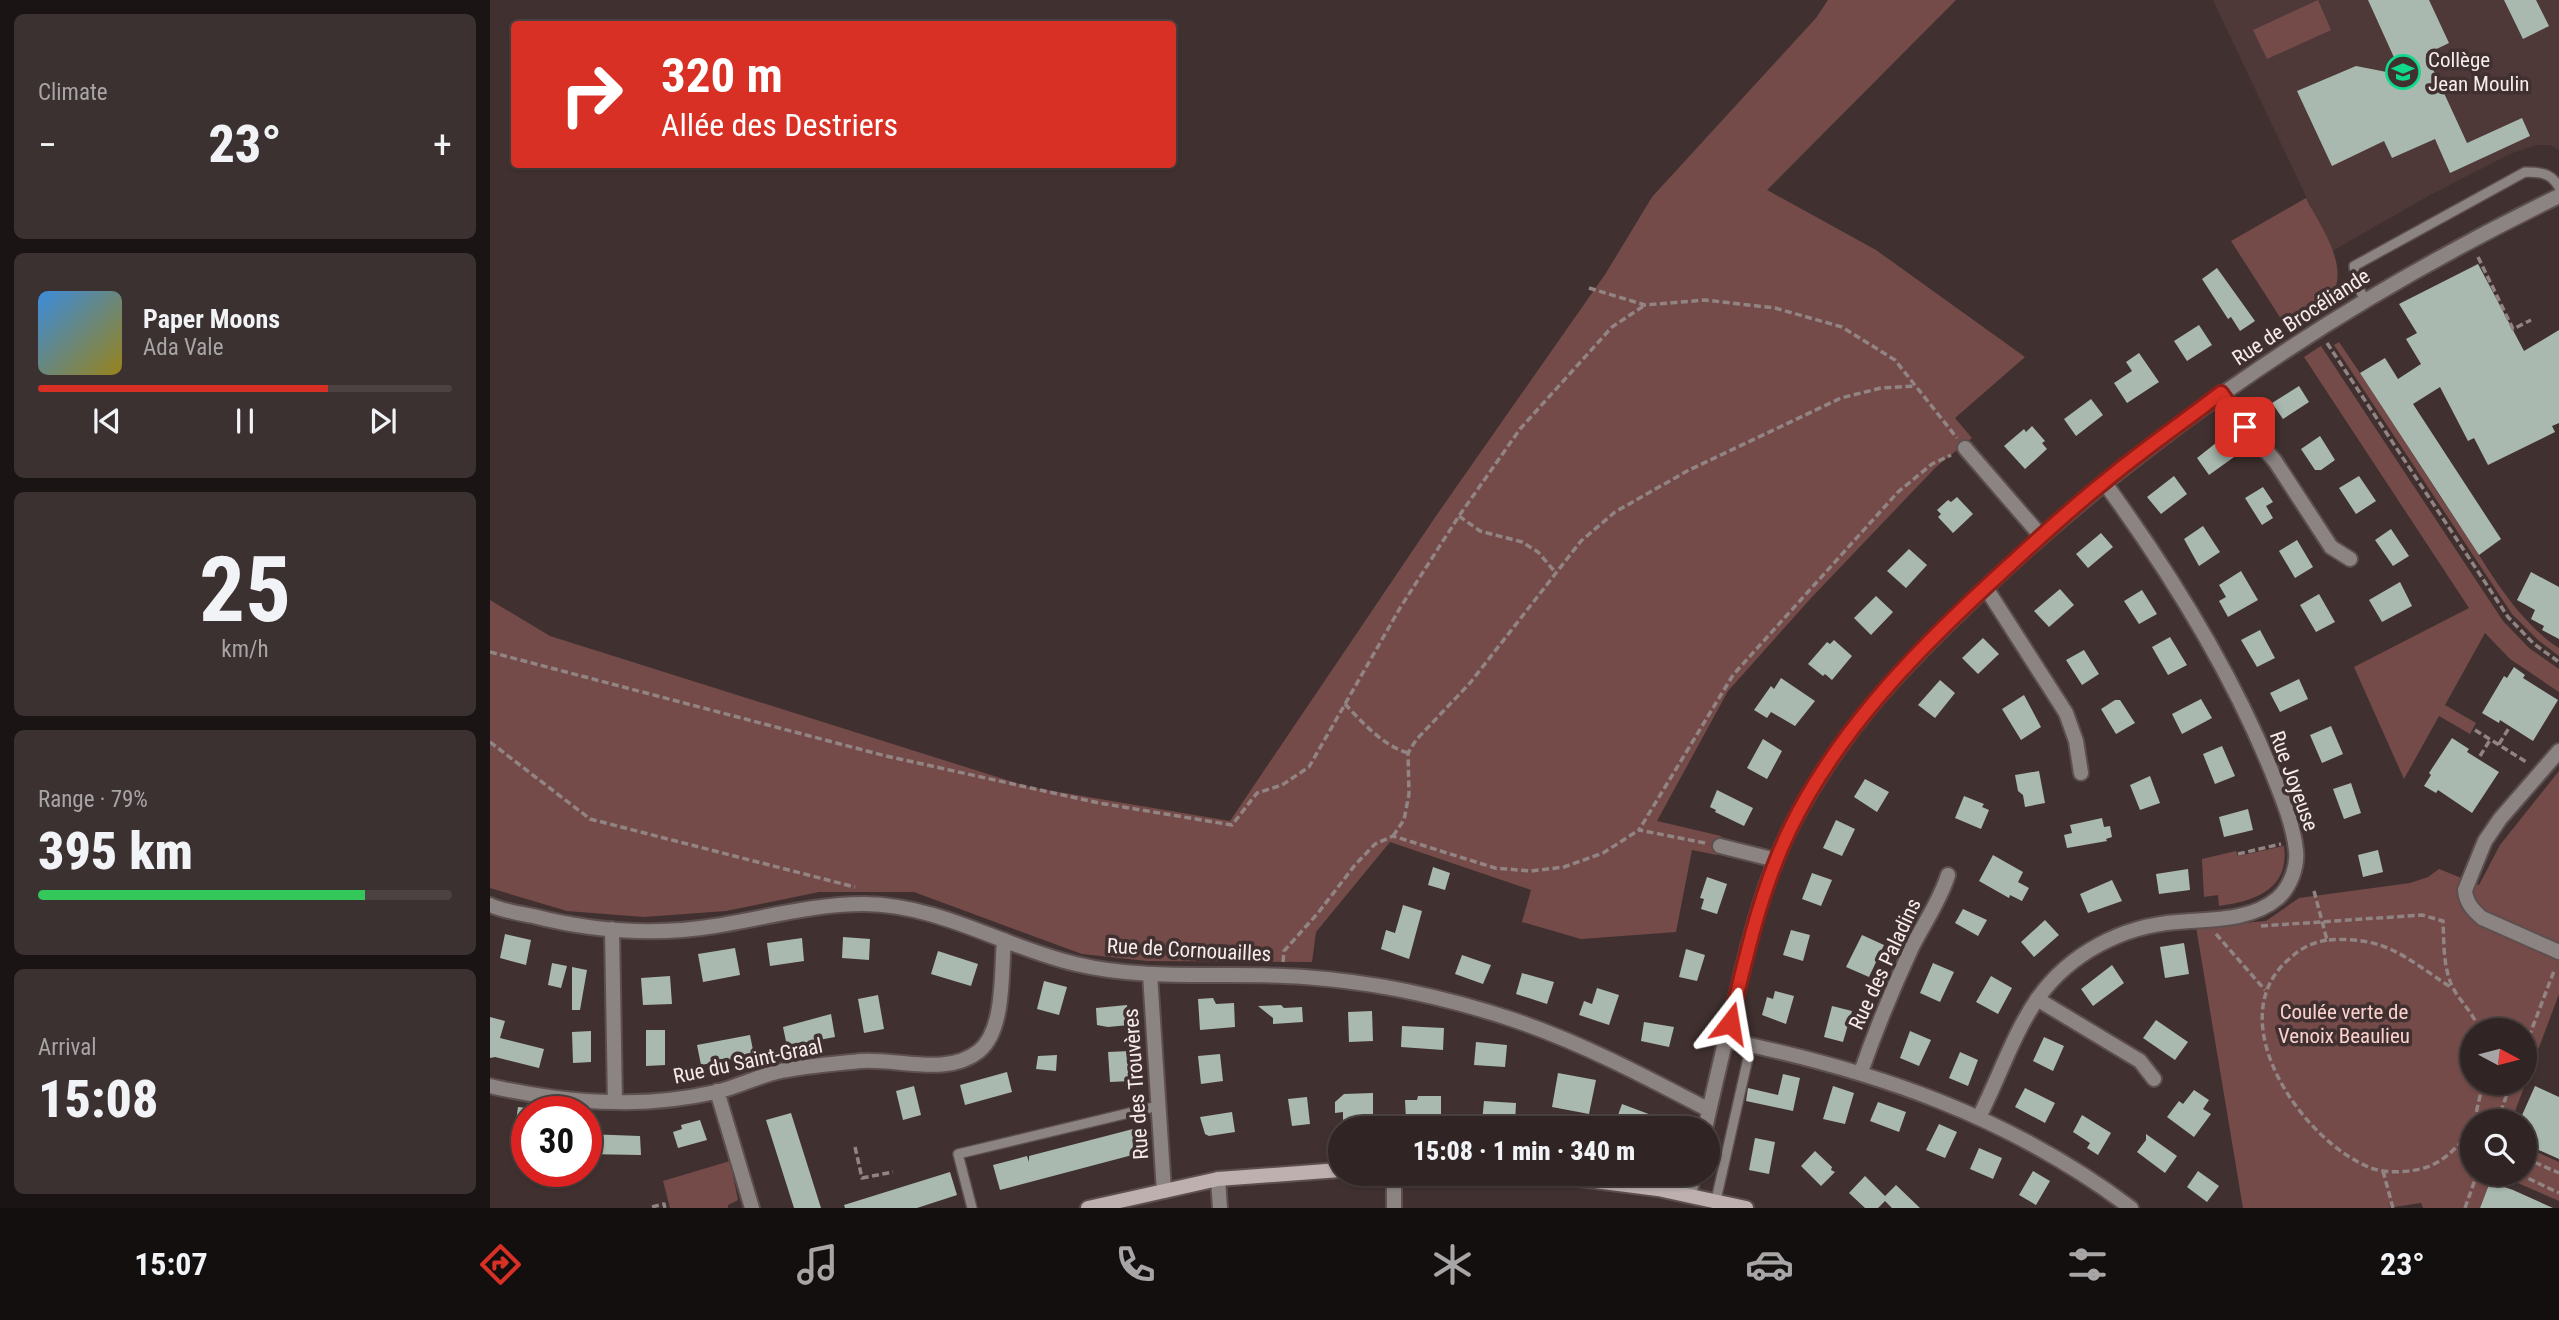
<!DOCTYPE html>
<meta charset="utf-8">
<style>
:root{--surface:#302524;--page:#3c3131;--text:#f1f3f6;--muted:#a8a5a6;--line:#4b4241;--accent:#d93025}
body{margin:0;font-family:"Roboto Condensed",sans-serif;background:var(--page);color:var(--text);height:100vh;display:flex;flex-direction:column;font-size:26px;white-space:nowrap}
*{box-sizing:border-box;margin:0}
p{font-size:23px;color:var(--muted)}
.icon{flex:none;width:38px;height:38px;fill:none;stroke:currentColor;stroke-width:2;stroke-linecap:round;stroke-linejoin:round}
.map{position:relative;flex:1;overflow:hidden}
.drawer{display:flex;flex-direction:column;gap:14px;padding:14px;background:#1a1414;width:490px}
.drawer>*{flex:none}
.hud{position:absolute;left:21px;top:21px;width:665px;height:147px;border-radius:7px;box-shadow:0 2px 5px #0004,0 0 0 2px var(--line);background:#d93025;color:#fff;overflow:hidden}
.needle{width:46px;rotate:97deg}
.fabs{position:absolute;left:1970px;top:1018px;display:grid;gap:14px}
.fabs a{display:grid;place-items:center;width:77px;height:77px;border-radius:50%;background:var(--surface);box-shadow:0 2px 5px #0004,0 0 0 2px var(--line);font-size:35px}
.speed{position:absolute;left:21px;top:1096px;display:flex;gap:14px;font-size:35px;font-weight:700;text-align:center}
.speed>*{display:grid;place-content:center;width:91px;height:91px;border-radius:50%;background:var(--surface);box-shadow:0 2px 5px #0004,0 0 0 2px var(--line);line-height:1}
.speed .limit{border:10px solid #d22;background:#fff;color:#111}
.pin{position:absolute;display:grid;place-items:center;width:60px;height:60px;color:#fff;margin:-30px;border-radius:14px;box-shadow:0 4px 10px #0006}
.me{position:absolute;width:77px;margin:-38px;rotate:14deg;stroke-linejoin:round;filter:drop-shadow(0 0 5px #0008)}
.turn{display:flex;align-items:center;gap:24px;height:147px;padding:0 35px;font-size:32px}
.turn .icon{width:91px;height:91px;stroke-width:2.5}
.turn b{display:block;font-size:49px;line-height:60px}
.big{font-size:52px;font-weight:800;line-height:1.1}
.drawer .widget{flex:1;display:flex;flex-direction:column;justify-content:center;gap:10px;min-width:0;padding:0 24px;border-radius:10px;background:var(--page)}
.drawer .dial{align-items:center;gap:0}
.dial b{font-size:91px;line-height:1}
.song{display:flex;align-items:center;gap:21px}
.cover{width:84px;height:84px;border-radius:10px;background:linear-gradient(135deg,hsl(210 70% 55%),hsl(50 70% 35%))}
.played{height:7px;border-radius:4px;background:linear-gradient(90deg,var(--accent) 70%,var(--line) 70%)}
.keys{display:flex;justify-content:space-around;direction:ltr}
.heat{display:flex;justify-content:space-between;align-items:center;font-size:38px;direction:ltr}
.charge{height:10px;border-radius:5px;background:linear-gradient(90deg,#34c759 79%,var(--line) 0)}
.trip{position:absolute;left:838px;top:1116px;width:392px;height:70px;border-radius:35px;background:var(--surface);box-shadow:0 2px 5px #0004,0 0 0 2px var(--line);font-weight:800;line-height:70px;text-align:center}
.menu{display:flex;height:112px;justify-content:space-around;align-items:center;background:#130f0e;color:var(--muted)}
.menu .icon{width:49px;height:49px}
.menu .selected{color:var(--accent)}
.menu b{font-size:32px;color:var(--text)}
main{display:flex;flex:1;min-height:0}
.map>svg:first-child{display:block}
.built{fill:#4f3938}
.green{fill:#744b49;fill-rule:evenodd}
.building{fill:#a9b9af}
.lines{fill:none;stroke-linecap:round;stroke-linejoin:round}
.lane-casing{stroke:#5d4f4e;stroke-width:12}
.street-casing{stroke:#5d4f4e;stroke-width:18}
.secondary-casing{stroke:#5d4f4e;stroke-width:18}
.path{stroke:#918483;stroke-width:3.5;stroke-dasharray:7 3.5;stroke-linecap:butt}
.lane{stroke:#8c8483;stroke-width:9}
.street{stroke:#8c8483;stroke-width:14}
.secondary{stroke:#bdb0af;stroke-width:14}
.route-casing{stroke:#8d1f18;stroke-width:18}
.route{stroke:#d93025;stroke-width:12}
.labels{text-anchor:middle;stroke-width:7;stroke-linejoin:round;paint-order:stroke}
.poi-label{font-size:21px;fill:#f6ebeb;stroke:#403130;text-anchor:start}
.street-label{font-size:21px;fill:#f6ebeb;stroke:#403130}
.park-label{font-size:21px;fill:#fbd1ce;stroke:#403130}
</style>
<main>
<section class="drawer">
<div class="widget"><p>Climate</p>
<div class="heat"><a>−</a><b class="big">23°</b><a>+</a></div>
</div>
<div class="widget">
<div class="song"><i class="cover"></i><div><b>Paper Moons</b><p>Ada Vale</p></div></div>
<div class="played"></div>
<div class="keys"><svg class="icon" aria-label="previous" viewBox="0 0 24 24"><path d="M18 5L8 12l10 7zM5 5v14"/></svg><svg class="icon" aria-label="pause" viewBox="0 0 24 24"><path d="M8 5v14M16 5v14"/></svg><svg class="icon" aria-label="next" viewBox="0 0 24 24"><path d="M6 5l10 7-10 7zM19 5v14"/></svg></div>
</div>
<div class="widget dial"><b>25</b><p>km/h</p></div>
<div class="widget"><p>Range · 79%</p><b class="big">395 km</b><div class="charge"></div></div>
<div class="widget"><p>Arrival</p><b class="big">15:08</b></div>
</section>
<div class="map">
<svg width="2069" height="1208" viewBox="0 0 2069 1208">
<rect width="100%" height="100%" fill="#403130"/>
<path class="built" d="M1723,0h346v150l-9,-5h-14l-24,8 -82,42 -98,56z"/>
<path class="green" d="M1338,0h128l-189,190 109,60 149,107 -70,61 17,20 -36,29 -124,130 -84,94 -71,130 64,15 -4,19 -25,-5 -16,82 -95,7 -59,-17 9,-32 -141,-48 -74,90 -4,30 -165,-1 -65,-7 -168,-62h-95l-93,19 -82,6 -77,-6 -77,-23v-288l60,36 479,151 201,34 206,-305 170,-243 46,-76 164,-179z
M1828,0l13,30 -64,29 -14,-29z
M1816,198c13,26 40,62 29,91l-52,33 -52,-81z
M1849,342c42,61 81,125 123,187 28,42 54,91 97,119v8l-21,-16 -26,-26 -178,-269z
M1831,346l182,275 26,27 30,21v23l-49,-33 -25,-26 -40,72 31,18 -6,11 -31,-18 -35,63 -50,-112 115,-59 -165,-251z
M2069,771v223l-48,128h-38v52h20l-13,34h-57l-2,-5 -33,5h-145l-47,-281 70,-6 33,-23 111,-15 18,-6 11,-8 40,16 21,-40zM1983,1031h52v52h-52z
M1794,846c6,44 -30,55 -65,60l-1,-11 -14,2 -2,-38 34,-8 2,5z
M2035,1147l34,15v39l-62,-27h28z
M240,1161l8,39 -10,5v3h-58l-7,-27z"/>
<path class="building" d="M1878,0h61l20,43 -23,11 41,89 55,-25 8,18 -80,37 -15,-34 -43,19 -8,-17 -52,25 -35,-75 59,-25 46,9z
M2014,0h32l13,26 -26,13z
M1988,264l46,87 35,-21v93l-7,3 3,6 -67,33 -14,-27 -6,3 -28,-54 -27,17 88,135 -22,16 -119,-182 25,-15 13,21 23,-15 -15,-25 11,-6 -18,-29z
M1727,268l38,53 -15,10 -9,-14 -3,2 -26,-40z
M1709,325l13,20 -25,16 -13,-20z
M1649,353l20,29 -32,21 -13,-20 18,-12 -6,-9z
M1809,386l10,16 -26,17 -11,-16z
M1601,399l12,16 -27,21 -12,-17z
M1542,426l13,15 -3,2 5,6 -22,20 -21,-23 20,-17 2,3z
M1830,436l15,24 -14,10h-6l-14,-21z
M1731,439l13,18 -25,18 -12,-17z
M1684,476l13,18 -26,20 -14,-17z
M1869,476l17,25 -20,13 -17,-26z
M1773,487l10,15 -7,4 7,12 -11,7 -17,-27z
M1467,497l16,17 -20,19 -15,-16 3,-3 -4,-4 11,-10 3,2z
M1713,526l17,26 -21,14 -15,-27z
M1901,529l18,27 -16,10 -18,-26z
M1611,533l12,14 -25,21 -12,-14z
M1807,540l16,27 -18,11 -16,-27z
M1419,549l18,16 -21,23 -19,-17z
M1751,571l17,29 -30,17 -9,-16 7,-4 -7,-12z
M2041,572l28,15v52l-17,-9 2,-4 -13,-7 4,-9 -18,-10z
M1910,582l12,24 -30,16 -13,-22z
M1570,589l14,16 -25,22 -15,-16z
M1652,590l15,24 -18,10 -15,-23z
M1829,594l16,28 -19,10 -16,-27z
M1386,596l17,16 -22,23 -17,-17z
M1770,630l15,28 -18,9 -16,-27z
M1680,637l17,28 -19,10 -16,-28z
M1493,638l16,16 -21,20 -16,-16z
M1344,640l18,16 -20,24 -7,-6 -2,2 -15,-12 19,-22 3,2z
M1594,650l15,24 -17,11 -16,-25z
M2024,667l11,8 -2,3 35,22 -25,41 -33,-21 -1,3 -17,-10 22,-37 3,2z
M1291,678l34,23 -20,25 -24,-14 -4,6 -13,-8 17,-24 3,3z
M1809,679l9,20 -28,13 -10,-19z
M1450,680l15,13 -20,25 -17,-13z
M1534,695l17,32 -20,13 -19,-31z
M1711,699l11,19 -30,16 -10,-20z
M1625,700h5l15,23 -19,11 -15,-25z
M1841,726l12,28 -21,9 -12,-28z
M1962,738l17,11 -2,3 32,20 -27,41 -34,-23 -2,3 -12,-7 7,-11 -2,-2z
M1273,739l19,12 -15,28 -20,-11z
M1732,746l13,30 -20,8 -12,-30z
M1549,771l6,32 -20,4 -2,-12 -5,-4 -3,-16z
M1660,776l10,27 -20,7 -10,-25z
M1375,779l24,13 -12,20 -23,-15z
M1861,783l10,30 -17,6 -11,-30z
M1227,790l36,18 -9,18 -29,-14 1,-2 -6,-3z
M1474,796l20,8 -2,3 7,3 -8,19 -26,-11z
M1758,809l5,21 -29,7 -5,-20z
M1612,818l2,9 6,-1 2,11 -6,2 1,2 -40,7 -3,-13 8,-2 -2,-8z
M1346,820l19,9 -13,27 -19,-8z
M1888,850l5,22 -20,5 -5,-22z
M1503,855l30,17 -5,10 11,6 -7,13 -12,-6 -1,3 -30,-17z
M943,867l17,6 -5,17 -17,-5z
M1698,869l2,21 -31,4 -3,-20z
M1322,873l20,7 -11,26 -19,-7z
M1217,877l20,7 -10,30 -16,-5 3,-10 -4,-1z
M1622,880l10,21 -34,12 -8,-19z
M913,905l19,6 -13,48 -28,-10 5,-19 9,3z
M1473,909l24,11 -9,16 -23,-13z
M1555,920l14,15 -25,22 -13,-15z
M1301,930l19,5 -7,26 -20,-6z
M15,934l26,6 -5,25 -26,-7z
M1372,935l22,10 -15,32 -23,-10z
M353,937l27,2 -1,21 -27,-2z
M312,938l2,23 -34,5 -3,-23z
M1694,943l5,31 -24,4 -5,-31z
M245,948l5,27 -37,7 -5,-28z
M1196,949l19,6 -8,26 -18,-4z
M448,951l40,13 -7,22 -40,-12z
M972,955l29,10 -8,19 -28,-10z
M62,963l15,3 -6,22 -13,-3z
M1443,963l21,9 -14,30 -20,-9z
M1622,965l12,18 -31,23 -12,-17z
M82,967l15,3 -7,40h-8z
M1032,973l32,9 -7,22 -31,-10z
M180,976l2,28 -29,1 -2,-27z
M1501,976l21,12 -14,26 -22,-12z
M554,981l23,6 -8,28 -22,-6z
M1107,988l22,7 -10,30 -30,-10 5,-14 8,3z
M1285,991l19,5 -8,28 -24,-9 5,-18 6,2z
M388,995l6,34 -20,4 -6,-34z
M723,998l3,6 18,-1 1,24 -35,3 -2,-31z
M637,1005l2,20 -21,2 -11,-2 -1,-17z
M791,1005l3,3 18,-1 1,15 -30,2v-6l-15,-12z
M1342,1006l20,5 -9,31 -19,-5z
M882,1011l1,30 -24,1 -1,-30z
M341,1014l4,23 -48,9 -4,-19z
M0,1017l15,4 -5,17 44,11 -5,19 -44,-11 -5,1z
M1666,1020l32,22 -13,18 -32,-22z
M1154,1022l30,5 -5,20 -28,-6z
M912,1026l42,2 -1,22 -42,-3z
M156,1030h19v35l-19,1z
M101,1031v31l-18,1 -1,-31z
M1420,1031l21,9 -12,26 -19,-8z
M260,1035l4,20 -53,10 -4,-20z
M1554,1037l20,9 -11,25 -20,-10z
M986,1042l31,3 -2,22 -31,-2z
M640,1051l1,30 -21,1 -2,-30z
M1470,1052l18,8 -10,26 -19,-8z
M730,1054l3,27 -22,3 -3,-28z
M567,1055l-1,16 -20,-2 2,-13z
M517,1072l5,20 -47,13 -5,-20z
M1068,1073l38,7 -7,34 -37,-7z
M1293,1074l17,4 -7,33 -47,-10 2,-13 30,7z
M424,1086l7,29 -18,5 -7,-29z
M1343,1086l21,7 -9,31 -22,-5z
M2045,1086l24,11v62l-34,-15v-22h-6z
M1535,1088l30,15 -10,20 -30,-16z
M1704,1090l15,10 -6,9 8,5 -17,23 -27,-20 12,-16 4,3z
M883,1093v28l-30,1v-10l-8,1v-11l9,-8z
M928,1096h23v23l-35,1 -1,-20h12z
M817,1097l3,27 -18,2 -4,-27z
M994,1101l32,2 -1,21 -33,-2z
M1388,1102l28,10 -7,20 -29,-11z
M1132,1104l32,12 -4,13h-37z
M28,1107l9,1v44l-15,-2z
M742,1112l3,20 -26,4 -4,-2 -5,-17z
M301,1113l30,95h-27l-28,-88z
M1592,1115l29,18 -13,22 -11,-7 3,-5 -17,-11z
M210,1120l7,20 -29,8 -5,-16 9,-3 -1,-4z
M1449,1124l18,8 -12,26 -19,-8z
M643,1129l7,24 -140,37 -7,-25 34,-9 2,6v-6z
M96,1134l54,2 1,19 -55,-1z
M1656,1134l31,22 -12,17 -28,-21 9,-12z
M1265,1138l20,4 -6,32 -20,-4z
M1489,1148l23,10 -9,21 -23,-10z
M1325,1151l17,16 -1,3 4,2 -14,14 -20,-20z
M1543,1171l17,10 -14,24 -17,-10z
M1708,1171l21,15 -12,16 -20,-15z
M460,1172l7,23 -40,13h-72l-1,-3z
M1375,1176l20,20 11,-11 24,23h-28l-7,-7 -7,7h-13l-16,-15z
M2000,1182l23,8 40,18h-73z"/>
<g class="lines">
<g class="lane-casing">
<path id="lane" d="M1875,300l-9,-17 -2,-17 171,-94c16,0 26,1 34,15
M1226,1200l35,-155
M482,1208l-14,-54 200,-48"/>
</g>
<g class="street-casing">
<path id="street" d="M1731,393l24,34 30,34 56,86 19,12
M1475,448l76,88
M1496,588l80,125 10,28 5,32
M2069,751l-59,68 -15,22 -20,49c1,13 8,20 17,28l77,34
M1230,846l56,14
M0,905c13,6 28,8 43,11 59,15 121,20 182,10 50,-8 98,-22 149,-22 78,1 139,43 212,60 75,18 152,7 228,13 71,5 141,20 210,43 68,23 132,57 195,90
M122,929l3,173
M660,974l14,217
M1547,999l103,62 14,18
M1236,1040c148,30 283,76 405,168
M1371,1072c15,-43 32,-84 51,-125 12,-24 28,-46 36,-72
M0,1086c38,9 87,16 126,16 33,1 68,-3 100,-10 21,-5 40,-15 61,-20 27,-6 55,-8 84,-11 37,-3 86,16 118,-10 26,-21 22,-79 25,-111
M227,1091l35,117
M1489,1117c20,-39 34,-83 59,-119 32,-45 85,-72 139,-76 34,-3 74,-1 101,-24 12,-11 20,-31 18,-48 -3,-27 -15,-55 -25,-80 -42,-103 -102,-199 -167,-288
M1215,1129c10,-45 21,-91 32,-136 13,-56 27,-112 53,-164 53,-104 122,-172 205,-250 168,-157 358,-283 564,-383
M904,1174v34
M728,1179l2,29
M1199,1194l5,-20"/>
</g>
<g class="secondary-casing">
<path id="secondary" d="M1050,1174l118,15 88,19
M598,1208l130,-29 122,-9"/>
</g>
<path class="path" d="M1988,257l35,72 18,-9
M1099,288l56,17 60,-5 70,8 67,19 53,33 62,78
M1837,343l181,274 26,27 25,18
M969,516l21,15 42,11 16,10 17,20
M0,652l396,104 213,47 133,22 25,-32 25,-8 27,-18 91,-159 59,-92 61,-87 92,-102 33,-22
M855,704c18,19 37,41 63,49
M1985,730l53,33
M0,742l100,77 265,68
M2009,744l10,-16
M1990,756l10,-16
M903,836l11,-16 5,-26 -1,-41 8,-13 54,-57 111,-142 34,-29 74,-42 152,-72 40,-10 34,-2
M1215,843l-66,-13 94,-155 165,-183 34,-28 19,-9
M1748,854l43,-10
M1824,891l13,49c60,-4 77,17 125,48
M1771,926l161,-11 21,6c1,22 0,47 10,67 8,15 22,26 26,43
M1726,934l49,56
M1837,940c-16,3 -26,8 -38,19 -71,61 14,183 82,209 15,6 39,4 53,0 18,-5 31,-19 43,-32l6,3
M793,962l1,-11 34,-38 37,-48 20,-21 18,-8 102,32 36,3 33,-4 39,-14 36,-23
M2035,1047l29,-76
M1984,1122l9,-39
M2007,1122l14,-39
M1977,1136l6,-12
M365,1147l7,31 31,-6
M2035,1158l34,15
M1893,1171l10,37
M2029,1174l40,19
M162,1207l12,-3 1,4
M1975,1208l12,-34"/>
<use href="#lane" class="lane"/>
<use href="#street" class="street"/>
<use href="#secondary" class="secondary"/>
</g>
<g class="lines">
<g class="route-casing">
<path id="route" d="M1240,1023c16,-66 30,-131 59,-192 47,-97 121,-174 199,-246 38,-35 75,-70 115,-102 38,-32 79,-60 118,-90l24,34"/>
</g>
<use href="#route" class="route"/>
</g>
<defs>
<g id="school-ring" transform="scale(1.75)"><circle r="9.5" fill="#403130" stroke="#0fd98a" stroke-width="1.5"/><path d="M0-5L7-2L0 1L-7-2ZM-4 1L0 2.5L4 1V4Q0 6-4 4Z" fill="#0fd98a"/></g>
</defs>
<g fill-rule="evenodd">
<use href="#school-ring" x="1913" y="72"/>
</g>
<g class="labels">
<g class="poi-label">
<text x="1938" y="67">Collège<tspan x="1938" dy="24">Jean Moulin</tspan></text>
</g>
<g class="street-label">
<text transform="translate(1811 317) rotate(-33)" y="7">Rue de Brocéliande</text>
<text transform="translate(1804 781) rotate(70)" y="7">Rue Joyeuse</text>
<text transform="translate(699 950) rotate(3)" y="7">Rue de Cornouailles</text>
<text transform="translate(1395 964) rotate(-65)" y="7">Rue des Paladins</text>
<text transform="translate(258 1061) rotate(-12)" y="7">Rue du Saint-Graal</text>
<text transform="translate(646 1084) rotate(-94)" y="7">Rue des Trouvères</text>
</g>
<g class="park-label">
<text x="1854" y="1019">Coulée verte de<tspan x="1854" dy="24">Venoix Beaulieu</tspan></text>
</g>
</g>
</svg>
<div class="fabs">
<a><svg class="needle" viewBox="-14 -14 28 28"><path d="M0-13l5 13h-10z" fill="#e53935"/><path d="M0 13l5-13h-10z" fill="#a8a5a6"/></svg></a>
<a><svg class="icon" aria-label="search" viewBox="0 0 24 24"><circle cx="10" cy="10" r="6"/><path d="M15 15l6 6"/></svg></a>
</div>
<div class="speed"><div class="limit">30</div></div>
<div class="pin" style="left:1755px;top:427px;background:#d93025"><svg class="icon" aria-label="arrive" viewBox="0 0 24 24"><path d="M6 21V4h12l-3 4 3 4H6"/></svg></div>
<svg class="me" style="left:1240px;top:1023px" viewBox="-20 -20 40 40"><path d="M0-17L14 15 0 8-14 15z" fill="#d93025" stroke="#fff" stroke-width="4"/></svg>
<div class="trip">15:08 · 1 min · 340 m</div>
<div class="hud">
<div class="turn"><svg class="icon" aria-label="right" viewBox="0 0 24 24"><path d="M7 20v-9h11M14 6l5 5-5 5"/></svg><div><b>320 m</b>Allée des Destriers</div></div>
</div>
</div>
</main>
<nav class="menu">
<b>15:07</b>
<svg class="icon selected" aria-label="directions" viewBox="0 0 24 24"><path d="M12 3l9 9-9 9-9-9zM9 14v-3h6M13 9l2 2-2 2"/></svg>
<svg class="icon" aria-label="music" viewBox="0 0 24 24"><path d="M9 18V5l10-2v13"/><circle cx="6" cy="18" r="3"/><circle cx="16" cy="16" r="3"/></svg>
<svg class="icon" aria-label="phone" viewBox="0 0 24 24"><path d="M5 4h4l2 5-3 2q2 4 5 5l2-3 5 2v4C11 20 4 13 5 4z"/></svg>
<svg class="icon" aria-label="climate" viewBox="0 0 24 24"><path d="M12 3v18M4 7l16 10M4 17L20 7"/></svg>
<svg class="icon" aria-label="car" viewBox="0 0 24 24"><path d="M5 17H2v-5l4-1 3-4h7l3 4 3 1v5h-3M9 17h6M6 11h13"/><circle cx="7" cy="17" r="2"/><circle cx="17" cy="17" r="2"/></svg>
<svg class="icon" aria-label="filters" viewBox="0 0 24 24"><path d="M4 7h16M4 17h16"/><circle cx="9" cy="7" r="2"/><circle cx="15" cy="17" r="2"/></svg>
<b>23°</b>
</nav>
